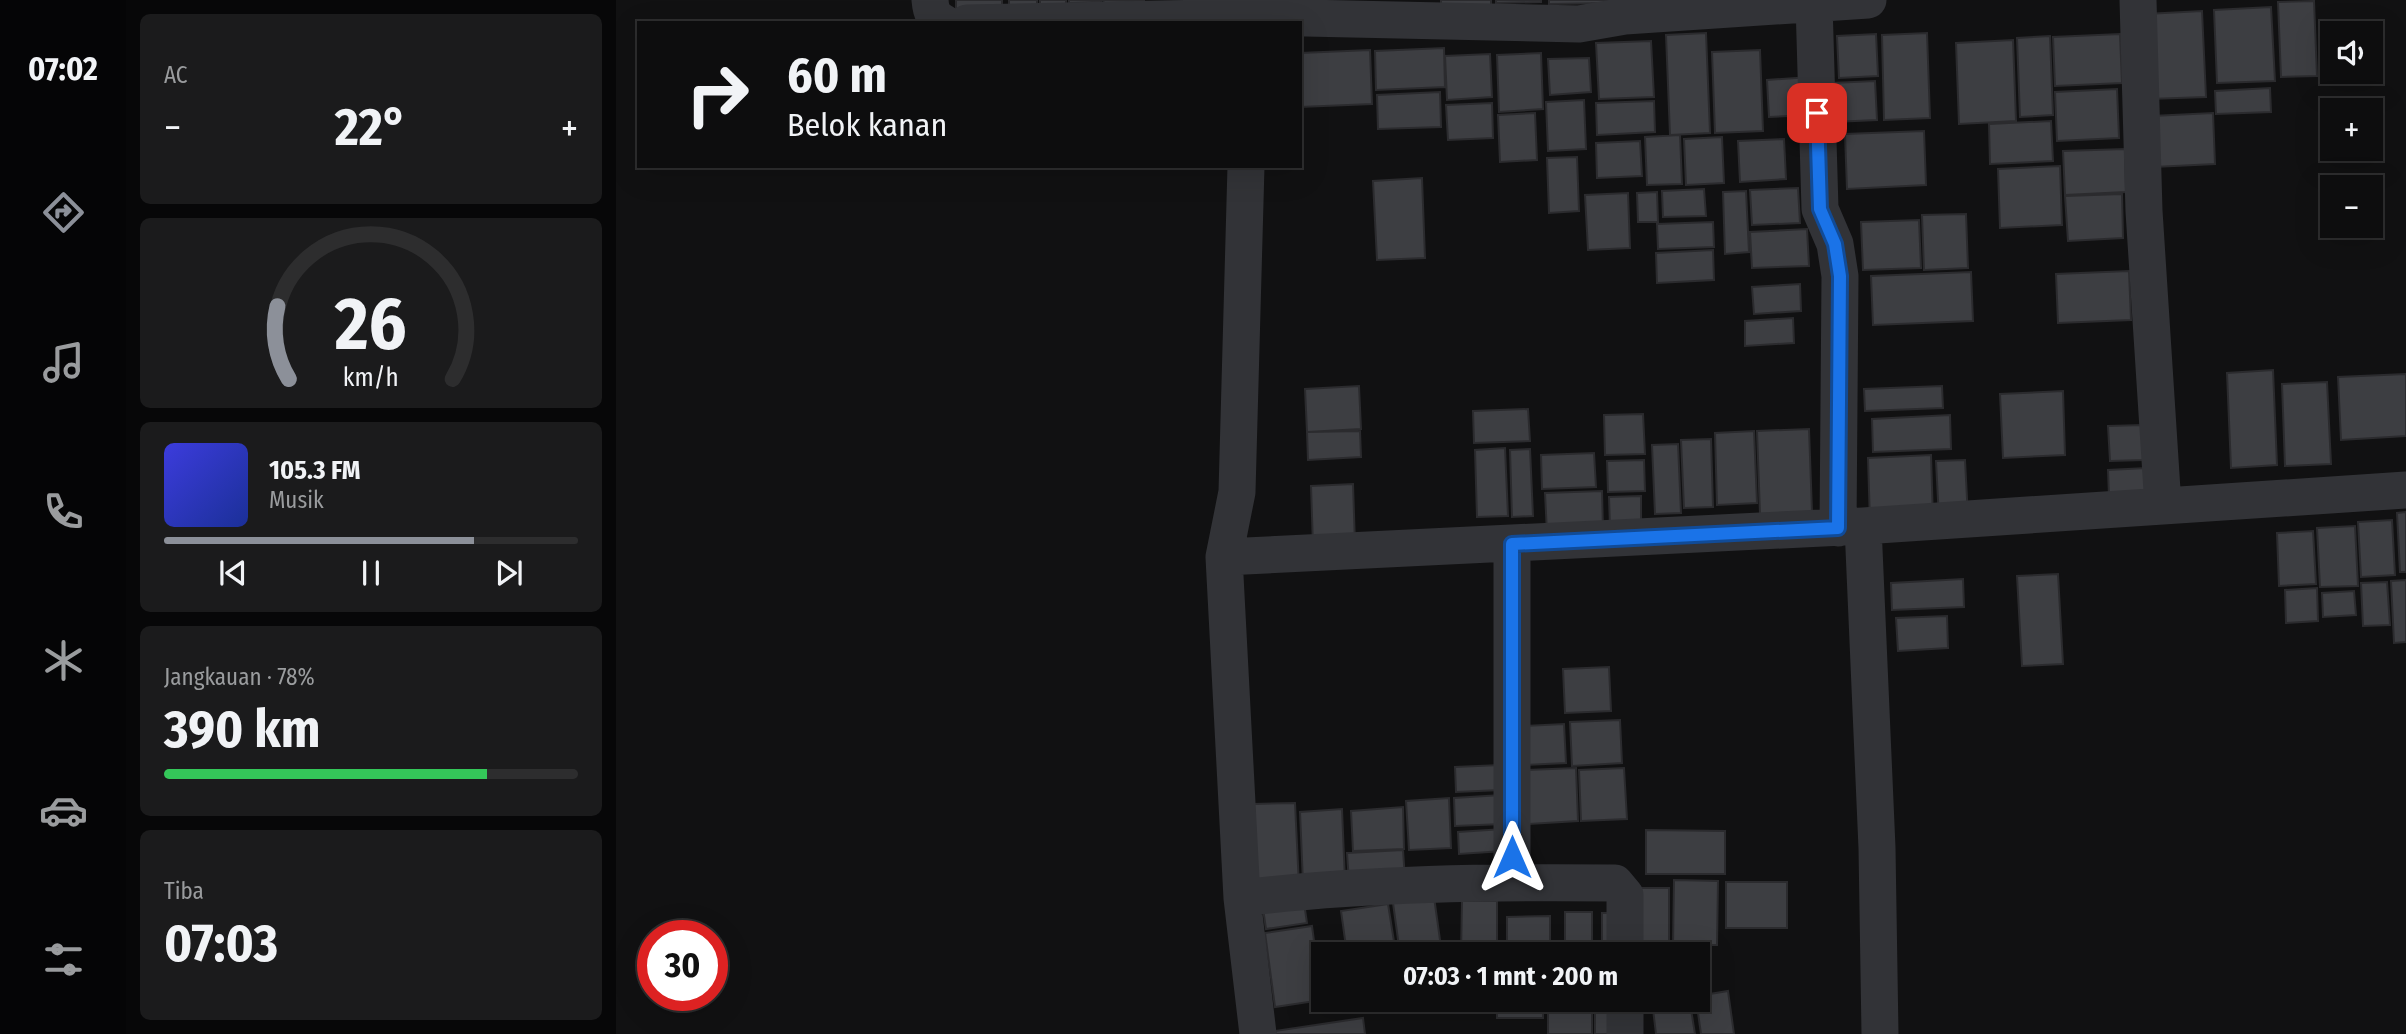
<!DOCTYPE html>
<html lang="id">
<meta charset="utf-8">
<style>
:root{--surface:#0d0d0e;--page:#1b1b1c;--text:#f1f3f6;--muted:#9a9c9e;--line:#2d2d2e;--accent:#8c9099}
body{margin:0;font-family:"Fira Sans Condensed",sans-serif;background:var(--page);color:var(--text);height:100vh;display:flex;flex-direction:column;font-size:26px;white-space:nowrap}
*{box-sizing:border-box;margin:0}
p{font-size:23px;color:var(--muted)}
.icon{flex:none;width:38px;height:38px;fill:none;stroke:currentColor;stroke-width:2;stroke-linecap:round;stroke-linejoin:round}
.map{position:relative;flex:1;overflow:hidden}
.details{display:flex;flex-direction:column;gap:14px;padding:14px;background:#070708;width:490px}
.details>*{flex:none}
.guide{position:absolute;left:21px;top:21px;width:665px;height:147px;border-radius:0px;box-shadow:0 7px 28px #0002,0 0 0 2px var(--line);background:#0d0d0e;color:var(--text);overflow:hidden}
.controls{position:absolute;left:1704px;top:21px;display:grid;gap:14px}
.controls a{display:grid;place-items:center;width:63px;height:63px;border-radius:0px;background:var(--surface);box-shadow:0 7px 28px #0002,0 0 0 2px var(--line);font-size:35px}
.speed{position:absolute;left:21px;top:920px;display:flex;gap:14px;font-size:35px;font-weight:700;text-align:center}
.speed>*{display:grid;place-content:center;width:91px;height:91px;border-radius:50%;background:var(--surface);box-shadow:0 7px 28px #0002,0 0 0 2px var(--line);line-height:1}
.speed .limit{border:10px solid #d22;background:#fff;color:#111}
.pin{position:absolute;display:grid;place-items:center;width:60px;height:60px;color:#fff;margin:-30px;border-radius:14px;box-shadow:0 4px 10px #0006}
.me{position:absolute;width:77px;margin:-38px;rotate:0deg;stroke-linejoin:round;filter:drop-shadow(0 0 5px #0008)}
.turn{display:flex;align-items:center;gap:24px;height:147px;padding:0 35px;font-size:32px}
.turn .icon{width:91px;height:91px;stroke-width:2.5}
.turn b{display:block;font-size:49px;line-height:60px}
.big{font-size:52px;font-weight:700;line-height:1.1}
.details .card{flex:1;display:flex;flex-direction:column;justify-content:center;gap:10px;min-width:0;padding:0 24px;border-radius:10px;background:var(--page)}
.details .dial{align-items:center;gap:0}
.dial svg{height:182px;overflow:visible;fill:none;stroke:var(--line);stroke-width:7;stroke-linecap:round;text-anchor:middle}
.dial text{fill:var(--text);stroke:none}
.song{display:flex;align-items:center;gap:21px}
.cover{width:84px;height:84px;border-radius:10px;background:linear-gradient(135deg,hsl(240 70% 55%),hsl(230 70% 35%))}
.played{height:7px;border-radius:4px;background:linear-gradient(90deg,var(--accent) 75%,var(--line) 75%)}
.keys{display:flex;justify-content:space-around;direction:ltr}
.heat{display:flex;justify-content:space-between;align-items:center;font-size:38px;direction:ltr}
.charge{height:10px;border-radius:5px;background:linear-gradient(90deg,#34c759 78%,var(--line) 0)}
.trip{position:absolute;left:695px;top:942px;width:399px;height:70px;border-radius:0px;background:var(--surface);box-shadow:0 7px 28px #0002,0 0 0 2px var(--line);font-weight:700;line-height:70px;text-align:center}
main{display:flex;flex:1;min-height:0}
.tab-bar{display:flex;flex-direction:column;width:126px;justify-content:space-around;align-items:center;background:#050506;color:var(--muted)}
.tab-bar .icon{width:49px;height:49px}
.tab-bar .active{color:var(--accent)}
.tab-bar b{font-size:32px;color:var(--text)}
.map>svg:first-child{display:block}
.building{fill:#3d3e42;stroke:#2b2b2e;stroke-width:2}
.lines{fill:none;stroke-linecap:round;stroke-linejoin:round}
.minor{stroke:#323337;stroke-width:37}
.route-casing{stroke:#114b97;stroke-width:18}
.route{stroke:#1a73e8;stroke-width:12}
</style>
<main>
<nav class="tab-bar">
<b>07:02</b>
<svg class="icon active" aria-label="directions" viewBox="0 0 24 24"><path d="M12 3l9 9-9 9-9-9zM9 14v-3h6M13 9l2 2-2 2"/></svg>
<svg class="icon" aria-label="music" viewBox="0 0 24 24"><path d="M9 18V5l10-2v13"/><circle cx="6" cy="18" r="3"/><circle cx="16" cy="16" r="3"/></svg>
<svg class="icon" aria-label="phone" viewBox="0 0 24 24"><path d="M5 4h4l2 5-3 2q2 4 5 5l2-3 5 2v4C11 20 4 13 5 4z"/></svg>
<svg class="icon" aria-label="climate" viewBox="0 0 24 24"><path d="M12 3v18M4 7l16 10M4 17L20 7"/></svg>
<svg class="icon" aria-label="car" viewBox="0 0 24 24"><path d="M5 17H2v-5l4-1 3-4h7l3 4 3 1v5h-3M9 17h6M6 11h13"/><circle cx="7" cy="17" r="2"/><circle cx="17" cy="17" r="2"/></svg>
<svg class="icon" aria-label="filters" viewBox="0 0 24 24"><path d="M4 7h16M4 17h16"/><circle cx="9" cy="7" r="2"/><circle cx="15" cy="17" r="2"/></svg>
</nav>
<section class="details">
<div class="card"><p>AC</p>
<div class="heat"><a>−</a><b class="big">22°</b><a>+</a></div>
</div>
<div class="card dial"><svg viewBox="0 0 100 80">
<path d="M14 69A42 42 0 1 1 86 69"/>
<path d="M14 69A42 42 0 0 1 9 37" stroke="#8c9099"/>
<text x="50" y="56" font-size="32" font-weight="700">26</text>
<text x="50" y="72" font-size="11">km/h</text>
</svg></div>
<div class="card">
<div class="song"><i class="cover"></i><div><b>105.3 FM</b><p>Musik</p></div></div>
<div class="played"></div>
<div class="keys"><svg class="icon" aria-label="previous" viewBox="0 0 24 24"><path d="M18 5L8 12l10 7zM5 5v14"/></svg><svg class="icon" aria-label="pause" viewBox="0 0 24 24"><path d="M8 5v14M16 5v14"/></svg><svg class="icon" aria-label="next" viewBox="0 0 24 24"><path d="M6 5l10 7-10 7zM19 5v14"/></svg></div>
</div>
<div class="card"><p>Jangkauan · 78%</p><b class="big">390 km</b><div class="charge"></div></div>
<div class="card"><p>Tiba</p><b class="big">07:03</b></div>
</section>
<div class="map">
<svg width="1790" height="1034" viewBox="0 0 1790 1034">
<rect width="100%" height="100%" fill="#111112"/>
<path class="building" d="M340,0h46v12h-46z
M393,0h28v8l-28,1z
M424,0h26v16h-26z
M453,0h32v2l-32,1z
M487,0h41v2l-40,1z
M825,0h50v13l-50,1z
M880,0h45v2l-45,1z
M933,0h60v3l-60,1z
M1698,1l3,75 -36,1 -3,-75z
M1655,7l4,74 -58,2 -3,-73z
M1586,11l4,86 -57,2 -3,-85z
M1090,33l4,100 -40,2 -4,-100z
M1311,33l3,85 -46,2 -2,-85z
M1260,34l2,42 -39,2 -2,-42z
M1504,34l2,49 -67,3 -2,-49z
M1434,36l3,79 -33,2 -3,-79z
M1397,40l3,81 -57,3 -3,-81z
M1035,41l3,56 -55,2 -3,-56z
M828,48l1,39 -69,3 -1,-39z
M754,50l2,54 -72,3v-54z
M1144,50l3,81 -48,2 -3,-81z
M925,53l2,56 -44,3 -2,-57z
M874,54l2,43 -45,3 -2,-44z
M973,58l2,34 -41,3 -2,-36z
M1194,77l2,38 -43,2 -2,-37z
M1259,81l2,39 -44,2 -1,-39z
M1654,88l1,24 -55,2 -1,-23z
M1501,89l2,49 -62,3 -2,-49z
M824,92l1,35 -63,2 -1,-34z
M968,100l2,49 -38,2 -2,-49z
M1038,101l1,31 -58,3 -1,-32z
M876,103l1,35 -45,2 -2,-35z
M919,113l2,47 -37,2 -2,-47z
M1597,113l2,51 -61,3 -2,-51z
M1435,121l2,40 -63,3 -1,-40z
M1308,131l2,54 -79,4 -2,-55z
M1064,135l2,49 -35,1 -2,-48z
M1106,137l2,46 -38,2 -2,-46z
M1168,139l2,40 -46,3 -2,-41z
M1024,141l2,35 -45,2 -1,-35z
M1509,149l1,43 -61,3 -2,-44z
M961,157l2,54 -30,2 -2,-55z
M1444,166l2,59 -62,3 -2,-59z
M806,178l3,80 -48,2 -4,-79z
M1182,188l2,35 -48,2 -2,-35z
M1088,189l2,27 -43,1 -1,-26z
M1130,191l3,61 -24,2 -2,-62z
M1041,192l1,30h-20l-1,-29z
M1012,193l2,55 -42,2 -3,-55z
M1506,194l1,44 -55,3 -3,-45z
M1350,214l2,54 -44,2 -2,-55z
M1303,220l2,48 -58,2 -2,-48z
M1097,222l1,25 -56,2 -1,-25z
M1191,229l2,37 -57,2 -2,-36z
M1097,250l1,30 -57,3 -1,-30z
M1513,271l2,49 -73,3 -2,-49z
M1355,272l2,49 -100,4 -2,-49z
M1184,284l1,27 -47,3 -2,-27z
M1177,318l1,25 -49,3v-25z
M1657,370l4,95 -46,3 -4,-95z
M1790,374v62l-65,4 -3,-63z
M1711,382l4,82 -46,2 -3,-82z
M743,386l2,43 -54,3 -2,-43z
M1326,386l1,22 -78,3 -1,-22z
M1447,391l2,64 -62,3 -3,-64z
M912,409l2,32 -56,2 -1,-32z
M1027,414l2,40 -40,1 -1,-40z
M1334,415l1,34 -78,3 -1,-33z
M1527,425l1,35 -34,1 -2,-35z
M1193,429l3,83 -52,2 -3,-83z
M744,431l1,26 -53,3 -1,-28z
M1138,431l3,72 -40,2 -2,-72z
M1095,439l2,68 -29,1 -3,-68z
M1062,444l3,69 -26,1 -3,-69z
M889,448l3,68 -31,1 -2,-67z
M914,449l3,67 -21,1 -2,-67z
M978,453l2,34 -54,2 -1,-34z
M1315,455l2,64 -63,3 -2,-64z
M1028,460l1,31 -37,1 -1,-31z
M1349,460l3,57 -29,2 -3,-58z
M1530,468v27l-37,1 -1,-26z
M737,484l2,60 -42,2 -2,-60z
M986,491l1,39 -56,3 -2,-40z
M1025,496v30l-31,1 -1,-30z
M1790,512v60h-6l-3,-59z
M1776,520l3,55 -34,2 -3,-55z
M1739,526l3,60 -38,1 -3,-59z
M1697,531l3,53 -37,2 -2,-53z
M1442,574l5,90 -41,2 -5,-90z
M1347,579l1,28 -72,3 -1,-27z
M1790,580v62l-12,1 -3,-62z
M1771,582l3,43 -27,1 -2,-43z
M1701,588l1,33 -32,2 -1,-33z
M1738,591l2,24 -33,2 -1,-24z
M1331,616l1,32 -50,3 -2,-33z
M993,667l2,44 -46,2 -2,-44z
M1004,720l2,43 -50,3 -2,-44z
M948,724l2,39 -41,2 -1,-39z
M884,765l1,25 -45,2 -1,-25z
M960,768l2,53 -49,3 -2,-54z
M1008,768l3,51 -46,2 -2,-51z
M885,795l2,29 -48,2 -1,-28z
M833,798l2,50 -42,2 -3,-49z
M679,803l4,83 -41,2 -4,-84z
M787,807l1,42 -51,2 -2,-40z
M726,809l3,72 -42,2 -3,-71z
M887,829l1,22 -45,3 -1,-22z
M1030,830l79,1v43h-79z
M787,850l2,29 -56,3 -2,-29z
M1058,880l44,1 -1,64h-44z
M1110,882h61v46h-61z
M1025,888h28v57h-28z
M687,896l4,27 -41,6 -4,-27z
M818,897l8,57h-42l-7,-51z
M846,901h35v53h-36z
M772,904l8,50h-49l-6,-43z
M949,912h27v42h-27z
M986,913h19v41h-19z
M934,916v38h-43v-37z
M696,926l10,74 -47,7 -10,-74z
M1112,991l6,43h-33l-5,-35 2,-3z
M881,999h46v19h-46z
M932,999h44v35h-44z
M979,999h25v35h-25z
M1074,1003l5,31h-39l-3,-25z
M747,1018l2,16h-89l-1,-3z"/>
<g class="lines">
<path class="minor" d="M314,0c1,12 3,17 14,23
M1522,0l6,211 19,295
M1198,3l6,206 15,35 5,32 -2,252
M351,23l291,-6
M640,23l2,-6 321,7 46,-8 243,-16
M630,166l-9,326 -13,65 18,341 16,136
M1247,526l14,322 3,186
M608,557l639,-31 543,-36
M896,883v-339
M626,898c123,-15 249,-16 373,-15l10,12v59
M1009,1034v-35"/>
</g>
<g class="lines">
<g class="route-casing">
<path id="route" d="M896,857v-313l326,-16 2,-252 -5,-32 -15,-35 -3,-96"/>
</g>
<use href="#route" class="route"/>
</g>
</svg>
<div class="controls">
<a><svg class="icon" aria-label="sound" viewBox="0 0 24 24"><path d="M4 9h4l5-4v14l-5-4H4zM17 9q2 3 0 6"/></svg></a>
<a>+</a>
<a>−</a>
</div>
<div class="speed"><div class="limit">30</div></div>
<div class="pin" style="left:1201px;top:113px;background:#d93025"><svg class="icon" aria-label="arrive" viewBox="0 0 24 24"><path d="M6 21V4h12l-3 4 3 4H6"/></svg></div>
<svg class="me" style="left:896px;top:857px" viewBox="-20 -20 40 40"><path d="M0-17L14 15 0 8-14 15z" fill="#1a73e8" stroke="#fff" stroke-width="4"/></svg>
<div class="trip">07:03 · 1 mnt · 200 m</div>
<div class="guide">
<div class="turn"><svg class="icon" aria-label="right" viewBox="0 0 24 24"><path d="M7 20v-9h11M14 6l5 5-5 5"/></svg><div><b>60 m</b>Belok kanan</div></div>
</div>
</div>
</main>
